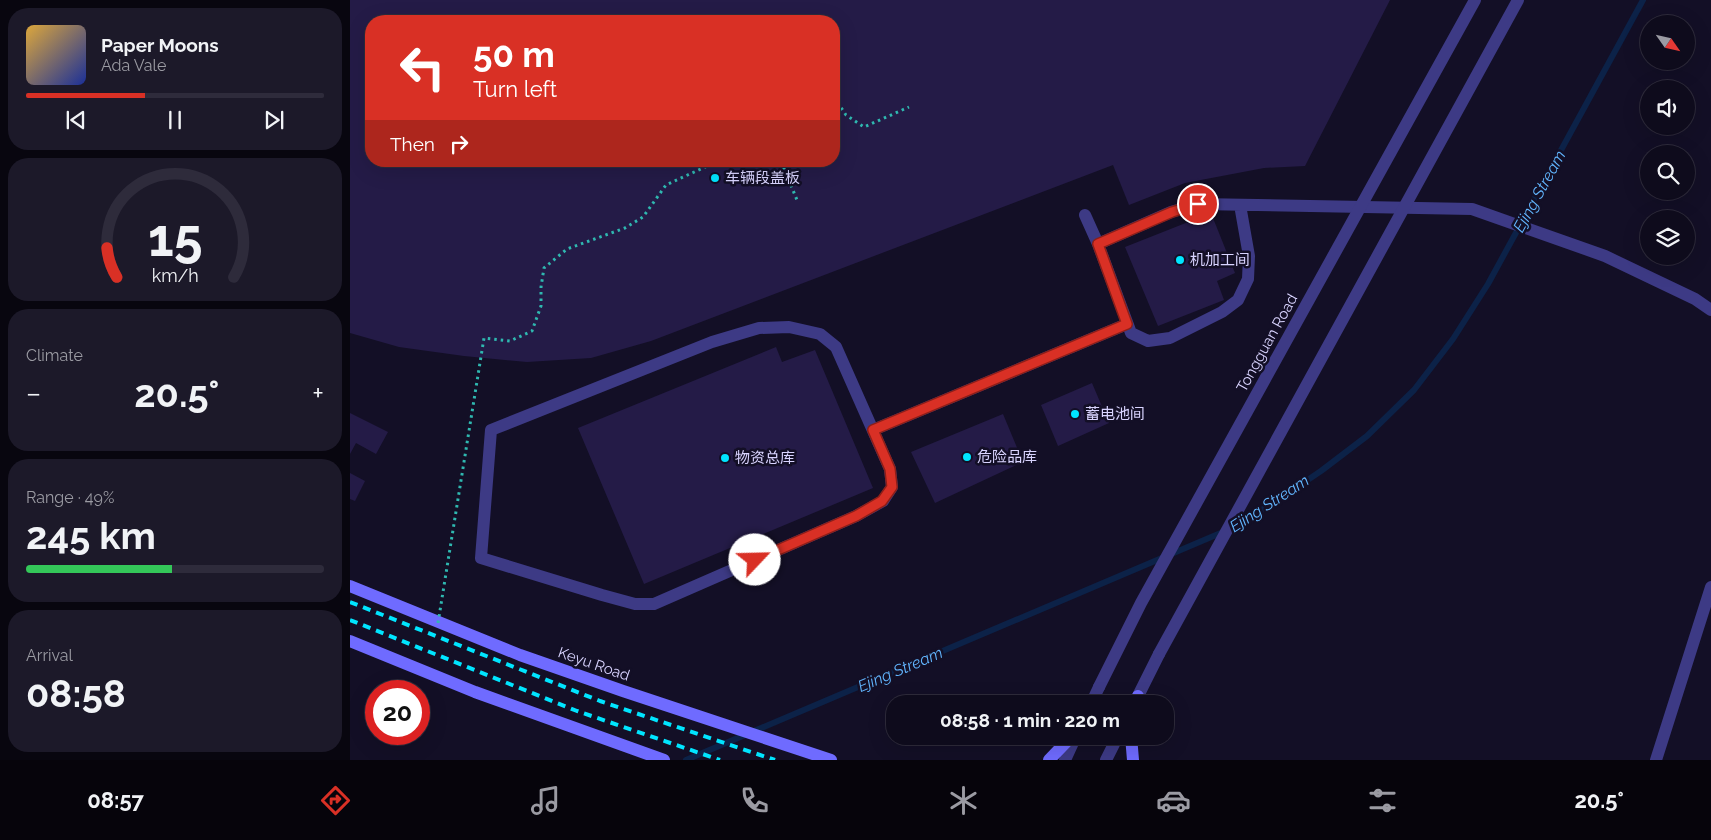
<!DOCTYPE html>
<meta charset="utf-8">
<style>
:root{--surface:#0e0b1c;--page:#1c1929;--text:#f1f3f6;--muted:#9b9ba3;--line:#2e2b3b;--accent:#d93025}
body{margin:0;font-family:Raleway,"Noto Sans SC",sans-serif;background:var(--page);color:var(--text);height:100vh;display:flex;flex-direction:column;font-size:19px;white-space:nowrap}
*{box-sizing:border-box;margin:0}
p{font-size:16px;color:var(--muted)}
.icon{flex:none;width:28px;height:28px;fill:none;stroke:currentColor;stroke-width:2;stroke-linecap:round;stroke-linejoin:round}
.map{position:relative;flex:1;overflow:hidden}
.details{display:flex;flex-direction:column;gap:8px;padding:8px;background:#08060f;width:350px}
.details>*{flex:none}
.hud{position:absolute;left:15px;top:15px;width:475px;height:152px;border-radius:20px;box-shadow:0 5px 20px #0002,0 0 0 1px var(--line);background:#d93025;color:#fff;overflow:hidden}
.needle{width:32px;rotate:124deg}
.fabs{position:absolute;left:1290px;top:15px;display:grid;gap:10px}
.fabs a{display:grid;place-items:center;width:55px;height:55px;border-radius:50%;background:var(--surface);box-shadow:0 5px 20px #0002,0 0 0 1px var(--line);font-size:25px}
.speed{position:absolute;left:15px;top:680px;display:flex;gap:10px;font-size:25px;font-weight:700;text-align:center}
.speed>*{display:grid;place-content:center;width:65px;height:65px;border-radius:50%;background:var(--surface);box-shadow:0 5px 20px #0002,0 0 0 1px var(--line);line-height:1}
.speed .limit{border:8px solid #d22;background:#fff;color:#111}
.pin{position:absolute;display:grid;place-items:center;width:42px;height:42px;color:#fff;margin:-21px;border:2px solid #fff;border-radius:50%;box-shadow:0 1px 5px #0007}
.me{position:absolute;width:55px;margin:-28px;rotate:66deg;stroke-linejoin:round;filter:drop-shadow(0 0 4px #0008)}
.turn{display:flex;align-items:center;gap:18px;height:105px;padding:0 25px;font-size:22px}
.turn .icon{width:65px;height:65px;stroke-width:2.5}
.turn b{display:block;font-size:35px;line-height:42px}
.then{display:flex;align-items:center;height:48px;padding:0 25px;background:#0003;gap:10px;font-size:19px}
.big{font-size:38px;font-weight:700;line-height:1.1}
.details .card{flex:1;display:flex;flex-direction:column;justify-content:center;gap:8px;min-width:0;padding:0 18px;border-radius:20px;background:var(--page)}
.details .dial{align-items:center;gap:0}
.dial svg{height:130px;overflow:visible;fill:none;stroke:var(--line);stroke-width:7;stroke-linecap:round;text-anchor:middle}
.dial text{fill:var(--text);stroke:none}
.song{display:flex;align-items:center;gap:15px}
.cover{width:60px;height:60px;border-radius:8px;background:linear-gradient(135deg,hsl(40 70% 55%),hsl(230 70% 35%))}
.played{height:5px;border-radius:2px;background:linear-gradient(90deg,var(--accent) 40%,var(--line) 40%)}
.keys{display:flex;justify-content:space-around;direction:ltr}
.heat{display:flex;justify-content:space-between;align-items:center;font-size:28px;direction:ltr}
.charge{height:8px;border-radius:4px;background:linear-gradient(90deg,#34c759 49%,var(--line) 0)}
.trip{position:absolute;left:536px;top:695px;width:288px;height:50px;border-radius:20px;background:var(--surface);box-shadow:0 5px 20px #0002,0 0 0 1px var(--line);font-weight:700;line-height:50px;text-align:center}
.menu{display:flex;height:80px;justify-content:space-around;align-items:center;background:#06040b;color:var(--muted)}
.menu .icon{width:35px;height:35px}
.menu .on{color:var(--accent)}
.menu b{font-size:22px;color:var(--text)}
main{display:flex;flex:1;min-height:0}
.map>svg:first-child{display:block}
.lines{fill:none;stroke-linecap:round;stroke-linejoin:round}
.stream{stroke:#0c2248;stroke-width:6}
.building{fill:#241b47;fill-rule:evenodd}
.path{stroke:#2fb8b0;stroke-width:3;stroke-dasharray:2.5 4;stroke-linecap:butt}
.service{stroke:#3d3a85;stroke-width:12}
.tertiary{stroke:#3d3a85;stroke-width:12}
.secondary{stroke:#6f6bff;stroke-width:12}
.rail{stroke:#00e5ff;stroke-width:4;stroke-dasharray:8 6;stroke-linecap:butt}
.path-bridge{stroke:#2fb8b0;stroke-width:3;stroke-dasharray:2.5 4;stroke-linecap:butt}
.tertiary-bridge{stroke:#3d3a85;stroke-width:12}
.route-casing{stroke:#8d1f18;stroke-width:12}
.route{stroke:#d93025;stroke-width:9}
.poi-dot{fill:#00e5ff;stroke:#130f26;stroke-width:2}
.labels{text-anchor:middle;stroke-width:5;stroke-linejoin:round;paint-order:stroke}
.poi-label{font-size:15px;fill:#d9d4ff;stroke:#130f26;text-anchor:start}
.street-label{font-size:15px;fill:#d9d4ff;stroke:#130f26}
.water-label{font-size:16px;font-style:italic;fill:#62b6ff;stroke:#130f26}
</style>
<main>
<section class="details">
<div class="card">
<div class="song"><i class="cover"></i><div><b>Paper Moons</b><p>Ada Vale</p></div></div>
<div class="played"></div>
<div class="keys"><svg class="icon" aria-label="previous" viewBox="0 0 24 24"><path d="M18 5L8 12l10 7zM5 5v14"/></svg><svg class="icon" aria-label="pause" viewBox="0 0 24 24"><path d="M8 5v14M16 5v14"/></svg><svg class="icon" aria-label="next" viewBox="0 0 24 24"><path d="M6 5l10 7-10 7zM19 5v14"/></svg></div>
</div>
<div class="card dial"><svg viewBox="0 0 100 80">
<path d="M14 69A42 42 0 1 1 86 69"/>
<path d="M14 69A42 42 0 0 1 8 51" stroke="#d93025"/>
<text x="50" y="56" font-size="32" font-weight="700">15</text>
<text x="50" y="72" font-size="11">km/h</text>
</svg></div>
<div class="card"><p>Climate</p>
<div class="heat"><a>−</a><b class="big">20.5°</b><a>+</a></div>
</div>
<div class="card"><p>Range · 49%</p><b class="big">245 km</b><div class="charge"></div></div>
<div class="card"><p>Arrival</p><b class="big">08:58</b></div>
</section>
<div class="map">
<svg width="1361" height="760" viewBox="0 0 1361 760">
<rect width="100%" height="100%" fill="#130f26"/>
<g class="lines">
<path class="stream" d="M882,527l40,-23 49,-33 46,-35 47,-46 39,-51 35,-55 155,-284
M336,760l537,-228"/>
</g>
<path class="building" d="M0,0h1040l-85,166 -41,2 -79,15 -56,22 -16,-40 -462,176 -60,17 -64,4 -63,-6 -65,-9 -49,-14zM21,21h463v140h-463z
M861,213l24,60 -18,8 7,19 -66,26 -33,-79z
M426,347l6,15 33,-12 58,138 -229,96 -66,-156z
M742,383l17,40 -51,23 -17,-41z
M0,413l38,19 -12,22 -20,-11 -6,11z
M653,414l20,48 -88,41 -24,-51z
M0,473l15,8 -10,20 -5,-2z"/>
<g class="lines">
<path class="path" d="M484,97l12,18 18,12 45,-20
M431,161l16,39"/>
<path class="service" d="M890,205l9,51 -1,23 -10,21 -16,12 -52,26 -22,3 -17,-8 -33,-89 73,-32 27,-8 274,5 133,47 90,43 16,11
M735,215l13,29
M439,327l31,7 16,13 54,122 2,18 -9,14 -27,15 -202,88h-19l-33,-9 -121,-37 10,-128 221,-88 47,-14z
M523,430l254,-106
M1306,760l55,-173"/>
<path class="tertiary" d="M741,704l8,-17
M784,704l25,-50
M715,760l11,-24
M756,760l12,-24"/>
<path class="secondary" d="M0,586l170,69 103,36 208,69
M0,641l125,51 189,68
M786,704l2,-8
M781,736l2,24
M699,760l23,-24"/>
<path class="rail" d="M0,602l250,99 175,59
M0,620l227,91 143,49"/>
<path class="path-bridge" d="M88,623l46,-285 26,3 22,-10 9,-25v-19l3,-19 23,-19 58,-21 18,-11 23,-32 52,-24"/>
<path class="tertiary-bridge" d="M809,654l359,-654
M749,687l42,-84 334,-603"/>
</g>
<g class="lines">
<g class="route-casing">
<path id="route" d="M405,560l101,-44 26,-15 10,-14 -2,-18 -17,-39 254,-106 -29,-80 74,-32 26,-8"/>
</g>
<use href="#route" class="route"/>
</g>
<g class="poi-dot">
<circle cx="365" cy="178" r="5"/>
<circle cx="830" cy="260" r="5"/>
<circle cx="725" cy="414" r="5"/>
<circle cx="617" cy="457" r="5"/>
<circle cx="375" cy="458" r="5"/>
</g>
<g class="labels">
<g class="poi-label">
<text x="375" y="183">车辆段盖板</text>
<text x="840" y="265">机加工间</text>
<text x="735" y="419">蓄电池间</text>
<text x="627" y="462">危险品库</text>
<text x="385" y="463">物资总库</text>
</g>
<g class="street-label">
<text transform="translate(917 343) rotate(-61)" y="5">Tongguan Road</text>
<text transform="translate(244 664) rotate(19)" y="5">Keyu Road</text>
</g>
<g class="water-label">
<text transform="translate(1189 191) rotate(-61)" y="6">Ejing Stream</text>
<text transform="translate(919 503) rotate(-33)" y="6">Ejing Stream</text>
<text transform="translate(550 669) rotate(-23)" y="6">Ejing Stream</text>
</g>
</g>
</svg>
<div class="fabs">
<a><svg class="needle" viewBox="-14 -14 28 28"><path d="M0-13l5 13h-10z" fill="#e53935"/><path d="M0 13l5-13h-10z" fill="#9b9ba3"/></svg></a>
<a><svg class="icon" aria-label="sound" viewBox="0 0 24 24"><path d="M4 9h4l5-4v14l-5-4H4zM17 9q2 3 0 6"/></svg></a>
<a><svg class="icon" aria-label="search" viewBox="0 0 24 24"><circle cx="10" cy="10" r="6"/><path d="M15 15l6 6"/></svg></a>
<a><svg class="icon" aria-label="layers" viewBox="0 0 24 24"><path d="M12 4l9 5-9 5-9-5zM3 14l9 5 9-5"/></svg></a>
</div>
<div class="speed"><div class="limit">20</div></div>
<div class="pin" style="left:848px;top:204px;background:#d93025"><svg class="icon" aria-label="arrive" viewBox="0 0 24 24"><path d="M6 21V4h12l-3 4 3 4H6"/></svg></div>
<svg class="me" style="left:405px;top:560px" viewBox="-20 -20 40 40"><circle r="19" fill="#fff"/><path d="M0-13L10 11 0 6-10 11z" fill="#d93025"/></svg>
<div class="trip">08:58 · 1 min · 220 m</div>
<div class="hud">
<div class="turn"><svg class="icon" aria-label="left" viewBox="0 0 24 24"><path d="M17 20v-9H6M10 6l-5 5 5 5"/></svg><div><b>50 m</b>Turn left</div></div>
<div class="then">Then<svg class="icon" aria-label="right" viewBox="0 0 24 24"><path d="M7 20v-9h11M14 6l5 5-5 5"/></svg></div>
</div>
</div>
</main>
<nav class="menu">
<b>08:57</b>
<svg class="icon on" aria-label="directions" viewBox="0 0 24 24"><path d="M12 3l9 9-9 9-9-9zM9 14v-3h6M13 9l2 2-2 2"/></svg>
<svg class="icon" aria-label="music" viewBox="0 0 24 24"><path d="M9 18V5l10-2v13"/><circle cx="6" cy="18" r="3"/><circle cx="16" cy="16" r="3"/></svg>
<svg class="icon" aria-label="phone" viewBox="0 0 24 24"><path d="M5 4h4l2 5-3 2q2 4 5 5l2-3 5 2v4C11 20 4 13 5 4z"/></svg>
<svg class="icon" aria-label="climate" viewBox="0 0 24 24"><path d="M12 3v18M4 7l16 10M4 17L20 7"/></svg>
<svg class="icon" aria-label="car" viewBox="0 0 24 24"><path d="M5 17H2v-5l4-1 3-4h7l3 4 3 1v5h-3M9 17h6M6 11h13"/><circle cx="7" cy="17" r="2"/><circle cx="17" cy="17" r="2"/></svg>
<svg class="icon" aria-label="filters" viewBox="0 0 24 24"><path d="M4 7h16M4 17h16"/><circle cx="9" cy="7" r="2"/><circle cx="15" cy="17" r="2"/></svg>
<b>20.5°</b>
</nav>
